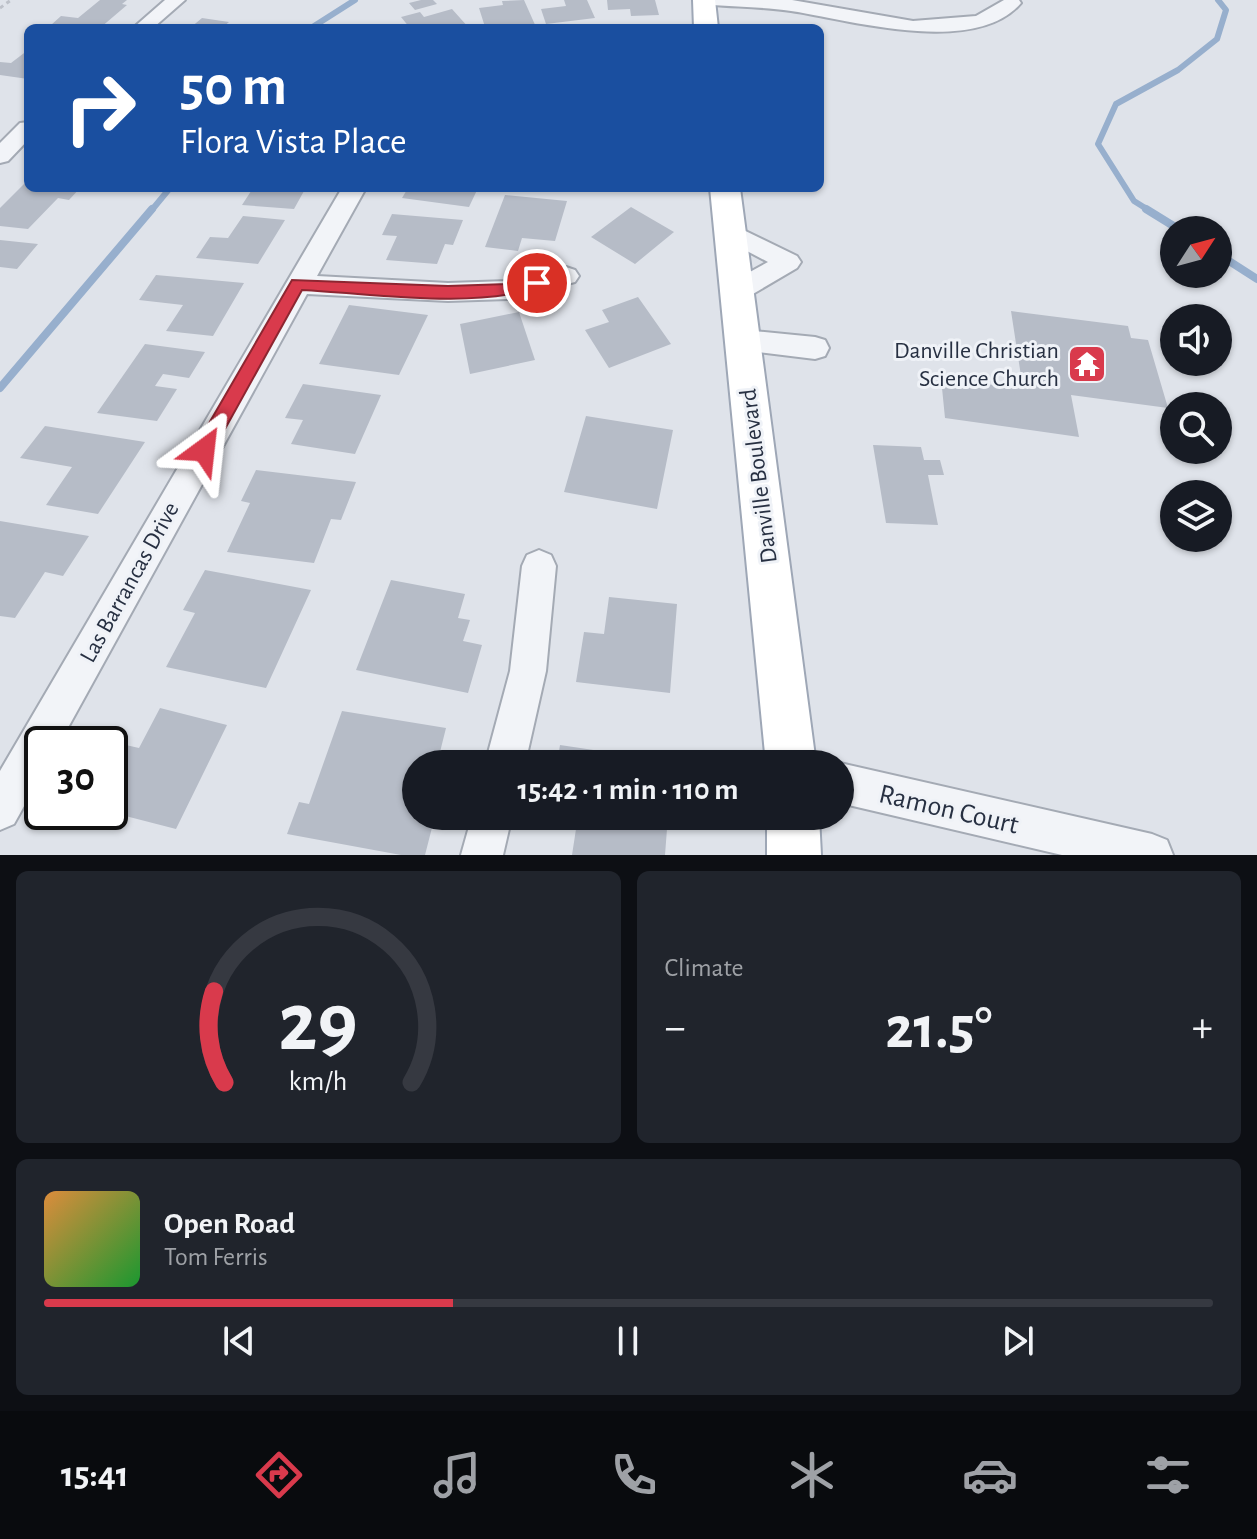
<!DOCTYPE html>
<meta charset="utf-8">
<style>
:root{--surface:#171b24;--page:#20242c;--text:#f1f3f6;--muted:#9ea1a6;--line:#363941;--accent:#d93a4c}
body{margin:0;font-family:"Alegreya Sans",sans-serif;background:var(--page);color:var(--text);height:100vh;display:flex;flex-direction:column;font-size:30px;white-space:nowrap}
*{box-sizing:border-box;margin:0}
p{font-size:26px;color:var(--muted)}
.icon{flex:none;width:44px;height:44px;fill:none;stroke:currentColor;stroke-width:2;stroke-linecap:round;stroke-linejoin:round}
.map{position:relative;height:855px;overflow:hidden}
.drawer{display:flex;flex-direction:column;gap:16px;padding:16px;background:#0d0f14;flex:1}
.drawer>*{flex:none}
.top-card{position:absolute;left:24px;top:24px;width:800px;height:168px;border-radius:12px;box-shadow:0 2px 6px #0004;background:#1a4fa0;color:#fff;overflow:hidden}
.needle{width:52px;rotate:54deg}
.controls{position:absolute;left:1160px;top:216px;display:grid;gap:16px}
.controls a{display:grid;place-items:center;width:72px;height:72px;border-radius:50%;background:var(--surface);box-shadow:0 2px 6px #0004;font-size:40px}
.speed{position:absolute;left:24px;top:726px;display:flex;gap:16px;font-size:40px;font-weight:700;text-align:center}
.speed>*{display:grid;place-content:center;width:104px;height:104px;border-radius:50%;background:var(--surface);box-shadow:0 2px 6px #0004;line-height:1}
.speed .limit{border:4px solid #111;border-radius:12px;background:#fff;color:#111}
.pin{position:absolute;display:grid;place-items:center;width:68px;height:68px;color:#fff;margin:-34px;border:4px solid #fff;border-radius:50%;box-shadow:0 2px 8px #0007}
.me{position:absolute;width:88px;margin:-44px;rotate:30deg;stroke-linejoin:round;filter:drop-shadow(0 0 6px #0008)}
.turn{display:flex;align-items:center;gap:28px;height:168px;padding:0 24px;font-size:36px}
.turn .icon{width:104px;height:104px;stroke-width:2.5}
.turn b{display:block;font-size:56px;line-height:68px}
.big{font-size:60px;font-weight:600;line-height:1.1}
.drawer .widget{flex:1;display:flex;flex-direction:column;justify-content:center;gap:12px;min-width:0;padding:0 28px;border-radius:12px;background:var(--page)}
.drawer .dial{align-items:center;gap:0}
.dial svg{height:208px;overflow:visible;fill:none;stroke:var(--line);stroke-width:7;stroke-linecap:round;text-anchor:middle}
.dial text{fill:var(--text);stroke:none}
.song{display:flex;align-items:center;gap:24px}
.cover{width:96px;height:96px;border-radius:12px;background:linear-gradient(135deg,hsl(30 70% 55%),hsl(130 70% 35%))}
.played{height:8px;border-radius:4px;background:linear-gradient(90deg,var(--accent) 35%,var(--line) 35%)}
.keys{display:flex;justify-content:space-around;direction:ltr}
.heat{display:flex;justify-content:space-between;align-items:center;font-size:44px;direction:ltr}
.drawer .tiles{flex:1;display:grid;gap:16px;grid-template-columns:1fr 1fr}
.widget:last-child{grid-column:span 2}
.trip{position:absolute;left:402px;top:750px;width:452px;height:80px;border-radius:40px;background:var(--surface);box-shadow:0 2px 6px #0004;font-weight:600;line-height:80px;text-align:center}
.tab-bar{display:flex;height:128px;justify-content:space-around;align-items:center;background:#090b0e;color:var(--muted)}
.tab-bar .icon{width:56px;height:56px}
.tab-bar .selected{color:var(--accent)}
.tab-bar b{font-size:36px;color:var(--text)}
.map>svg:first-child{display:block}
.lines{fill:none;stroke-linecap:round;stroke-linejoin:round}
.stream-far1{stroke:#97afcd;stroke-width:6}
.stream{stroke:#97afcd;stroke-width:8}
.building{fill:#b6bcc7}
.minor-casing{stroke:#a4aab4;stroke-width:4}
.major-casing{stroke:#9ea7b6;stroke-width:4}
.path{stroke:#bdc1c9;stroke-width:3;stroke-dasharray:4 4;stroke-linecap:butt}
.minor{fill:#f2f4f8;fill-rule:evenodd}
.major{fill:#fff;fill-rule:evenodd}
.route{fill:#d93a4c;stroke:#8d2631;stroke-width:2}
.labels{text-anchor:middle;stroke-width:6;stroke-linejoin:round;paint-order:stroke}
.poi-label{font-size:24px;fill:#273042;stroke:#eff2f7;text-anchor:end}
.street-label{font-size:24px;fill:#273042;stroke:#eff2f7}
.near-street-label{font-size:28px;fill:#273042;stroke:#eff2f7}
</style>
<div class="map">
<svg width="1257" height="855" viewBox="0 0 1257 855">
<rect width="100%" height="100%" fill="#dfe3ea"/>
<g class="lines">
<path class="stream-far1" d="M311,28l44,-28
M151,211l19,-23
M1150,211l-16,-10 -36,-57 18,-40 62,-34 39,-31 9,-29 -8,-10"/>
<path class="stream" d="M1146,209l34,21
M1218,254l39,25
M0,388l152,-179"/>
</g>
<path class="building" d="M100,0h27l-5,4 5,1 -27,23 -49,-3 10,-9 17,2z
M421,0h12l4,4 -22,6 -6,-7z
M524,0l12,27 -25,1 -2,-4 -24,3 -6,-19 24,-3 -1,-4z
M564,0h23l8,18 -49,6 -5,-15 25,-3z
M607,0h48l4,15 -28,1 -1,-7 -22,1z
M452,9l17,19h-59l-9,-11 19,-5 4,5z
M202,18l27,4 -7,6h-32z
M28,50v29l-28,-4v-13l11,1z
M28,180v8h52l-11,12 -11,-2 -30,31 -28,-3v-18z
M253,188h32l19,3 -10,18 -52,-4z
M408,188h70l-9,19 -67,-9z
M505,195l62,6 -12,40 -33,-3 -4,13 -33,-4z
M631,207l43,25 -39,32 -44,-27z
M392,214l71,6 -10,25 -8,-1 -8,20 -51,-4 11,-24 -15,-1z
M243,216l42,4 -27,44 -62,-6 14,-21 18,1z
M0,240l38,4 -21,25 -17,-2z
M156,275l88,8 -31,53 -47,-5 17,-26 -44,-5z
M638,297l33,47 -62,24 -24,-38 24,-8 -7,-12z
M349,305l79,10 -29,60 -80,-11z
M1011,311l117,15 3,12 17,2 20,68 -97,-13 8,42 -134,-19 -4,-40 82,11z
M519,312l16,48 -65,14 -10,-50z
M145,344l60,8 -16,26 -26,-4 -8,12 22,3 -20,32 -60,-8z
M303,384l78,11 -26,59 -64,-10 12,-24 -18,-2z
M586,416l87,14 -16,79 -93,-17z
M45,426l100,16 -47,72 -52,-9 26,-38 -52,-9z
M873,445l48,2 3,13h16l4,15h-16l10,50 -52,-2z
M256,470l100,12 -15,38 -10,-1 -17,44 -87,-11 23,-49 -9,-2z
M0,521l89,15 -26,40 -18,-4 -30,46 -15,-2z
M205,570l106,20 -45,98 -100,-21 29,-54 -12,-3z
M391,580l74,14 -7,24 12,2 -7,21 19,4 -14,48 -112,-23z
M609,597l68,7 -7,89 -94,-11 8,-50 20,2z
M160,708l67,17 -51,104 -66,-17v-57l7,-12 22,5z
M342,711l104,17 -9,36h-21v52h19l-10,39h-24l-114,-21 12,-32 10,2z
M560,745l114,17v2h-117z
M578,816h90l-3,39h-93z"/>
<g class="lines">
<g class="minor-casing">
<path id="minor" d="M165,0h20l-32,28h-20z
M703,0h89l121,21 63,-5 28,-16h15l2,3c-46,54 -170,17 -230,8 -26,-4 -53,-4 -79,-6z
M28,122v18l-20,21 -8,2v-20l20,-20z
M342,188h24l-49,88 131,7 60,-2 58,-14 9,3 4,6 -4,6 -67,17 -60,2 -141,-7 -248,450h-17v30l-28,50 -14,6v-59z
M731,224l66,32 4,6 -4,6 -51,30 -9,2 -9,-2 -4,-7 4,-7 40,-22 -46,-24 -3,-6 3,-6z
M743,330l72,7 10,3 4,8 -4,8 -10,3 -72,-9 -10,-3 -4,-7 4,-7z
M539,550l12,5 5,11 -10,105 -21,93h-40l25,-93 12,-105 5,-11z
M840,763l312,71 15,6 6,15h-111l-222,-52z
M472,816h40l-9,39h-42z"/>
</g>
<g class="major-casing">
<path id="major" d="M693,0h22l3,28h-24z
M710,188h30l76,576h-50z
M767,816h52l2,39h-54z"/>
</g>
<path class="path" d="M0,8l11,-8"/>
<use href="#minor" class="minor"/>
<use href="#major" class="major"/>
</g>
<path class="route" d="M537,277l8,6 -2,4c-76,22 -163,7 -241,3l-92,166h-13l-3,-6 3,-6 95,-164 156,6 60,-2z"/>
<defs>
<g id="temple-square" transform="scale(2)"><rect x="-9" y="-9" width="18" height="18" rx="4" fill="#d93a4c" stroke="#eff2f7"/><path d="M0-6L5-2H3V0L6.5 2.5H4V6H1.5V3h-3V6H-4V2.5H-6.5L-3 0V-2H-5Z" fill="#fff"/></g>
</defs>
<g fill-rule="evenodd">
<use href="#temple-square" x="1087" y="364"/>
</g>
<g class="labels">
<g class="poi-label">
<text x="1059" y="358">Danville Christian<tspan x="1059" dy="28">Science Church</tspan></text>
</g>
<g class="street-label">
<text transform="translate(758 476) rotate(-97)" y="8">Danville Boulevard</text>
<text transform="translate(129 582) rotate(-61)" y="8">Las Barrancas Drive</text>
</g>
<g class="near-street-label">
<text transform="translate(949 808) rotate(13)" y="10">Ramon Court</text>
</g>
</g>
</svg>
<div class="controls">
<a><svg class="needle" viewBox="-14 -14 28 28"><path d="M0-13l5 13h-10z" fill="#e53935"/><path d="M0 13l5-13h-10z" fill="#9ea1a6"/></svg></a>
<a><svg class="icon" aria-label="sound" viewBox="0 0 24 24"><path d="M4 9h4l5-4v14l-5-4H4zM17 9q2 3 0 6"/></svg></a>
<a><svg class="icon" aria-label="search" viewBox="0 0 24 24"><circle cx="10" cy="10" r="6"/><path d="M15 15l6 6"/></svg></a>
<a><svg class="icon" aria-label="layers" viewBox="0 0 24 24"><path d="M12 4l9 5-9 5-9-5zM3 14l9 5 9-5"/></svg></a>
</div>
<div class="speed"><div class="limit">30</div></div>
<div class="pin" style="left:537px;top:283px;background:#d93025"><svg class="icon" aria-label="arrive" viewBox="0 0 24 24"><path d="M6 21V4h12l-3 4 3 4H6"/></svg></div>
<svg class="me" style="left:204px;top:450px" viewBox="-20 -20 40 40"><path d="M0-17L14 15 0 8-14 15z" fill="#d93a4c" stroke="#fff" stroke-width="4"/></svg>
<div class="trip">15:42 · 1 min · 110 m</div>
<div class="top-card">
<div class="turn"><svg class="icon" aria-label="right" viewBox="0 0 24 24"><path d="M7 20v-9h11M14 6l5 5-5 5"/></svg><div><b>50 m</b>Flora Vista Place</div></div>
</div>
</div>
<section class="drawer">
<div class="tiles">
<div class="widget dial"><svg viewBox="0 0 100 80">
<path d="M14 69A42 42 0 1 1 86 69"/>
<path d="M14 69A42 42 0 0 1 10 34" stroke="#d93a4c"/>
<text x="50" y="56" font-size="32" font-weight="700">29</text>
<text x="50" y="72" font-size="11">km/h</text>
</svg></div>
<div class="widget"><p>Climate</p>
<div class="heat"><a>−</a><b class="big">21.5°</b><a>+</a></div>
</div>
<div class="widget">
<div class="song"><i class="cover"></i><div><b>Open Road</b><p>Tom Ferris</p></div></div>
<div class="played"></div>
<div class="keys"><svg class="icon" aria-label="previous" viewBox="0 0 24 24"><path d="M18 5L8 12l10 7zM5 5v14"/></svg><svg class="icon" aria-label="pause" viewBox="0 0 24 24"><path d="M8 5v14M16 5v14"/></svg><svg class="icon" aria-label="next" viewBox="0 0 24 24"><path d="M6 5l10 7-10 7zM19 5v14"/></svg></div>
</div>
</div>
</section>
<nav class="tab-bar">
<b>15:41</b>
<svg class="icon selected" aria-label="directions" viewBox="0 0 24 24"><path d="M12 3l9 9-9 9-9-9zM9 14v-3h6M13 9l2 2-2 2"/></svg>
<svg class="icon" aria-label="music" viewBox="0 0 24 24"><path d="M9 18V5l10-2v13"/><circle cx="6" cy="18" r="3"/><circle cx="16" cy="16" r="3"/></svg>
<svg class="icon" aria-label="phone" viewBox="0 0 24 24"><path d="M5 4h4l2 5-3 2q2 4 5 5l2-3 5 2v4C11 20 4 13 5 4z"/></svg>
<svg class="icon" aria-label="climate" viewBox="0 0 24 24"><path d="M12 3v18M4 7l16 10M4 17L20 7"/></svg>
<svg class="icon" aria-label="car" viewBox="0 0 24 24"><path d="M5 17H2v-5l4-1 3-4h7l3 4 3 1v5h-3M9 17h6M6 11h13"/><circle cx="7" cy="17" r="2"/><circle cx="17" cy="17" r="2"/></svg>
<svg class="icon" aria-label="filters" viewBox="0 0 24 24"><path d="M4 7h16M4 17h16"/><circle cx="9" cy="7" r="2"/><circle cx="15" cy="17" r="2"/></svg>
</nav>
